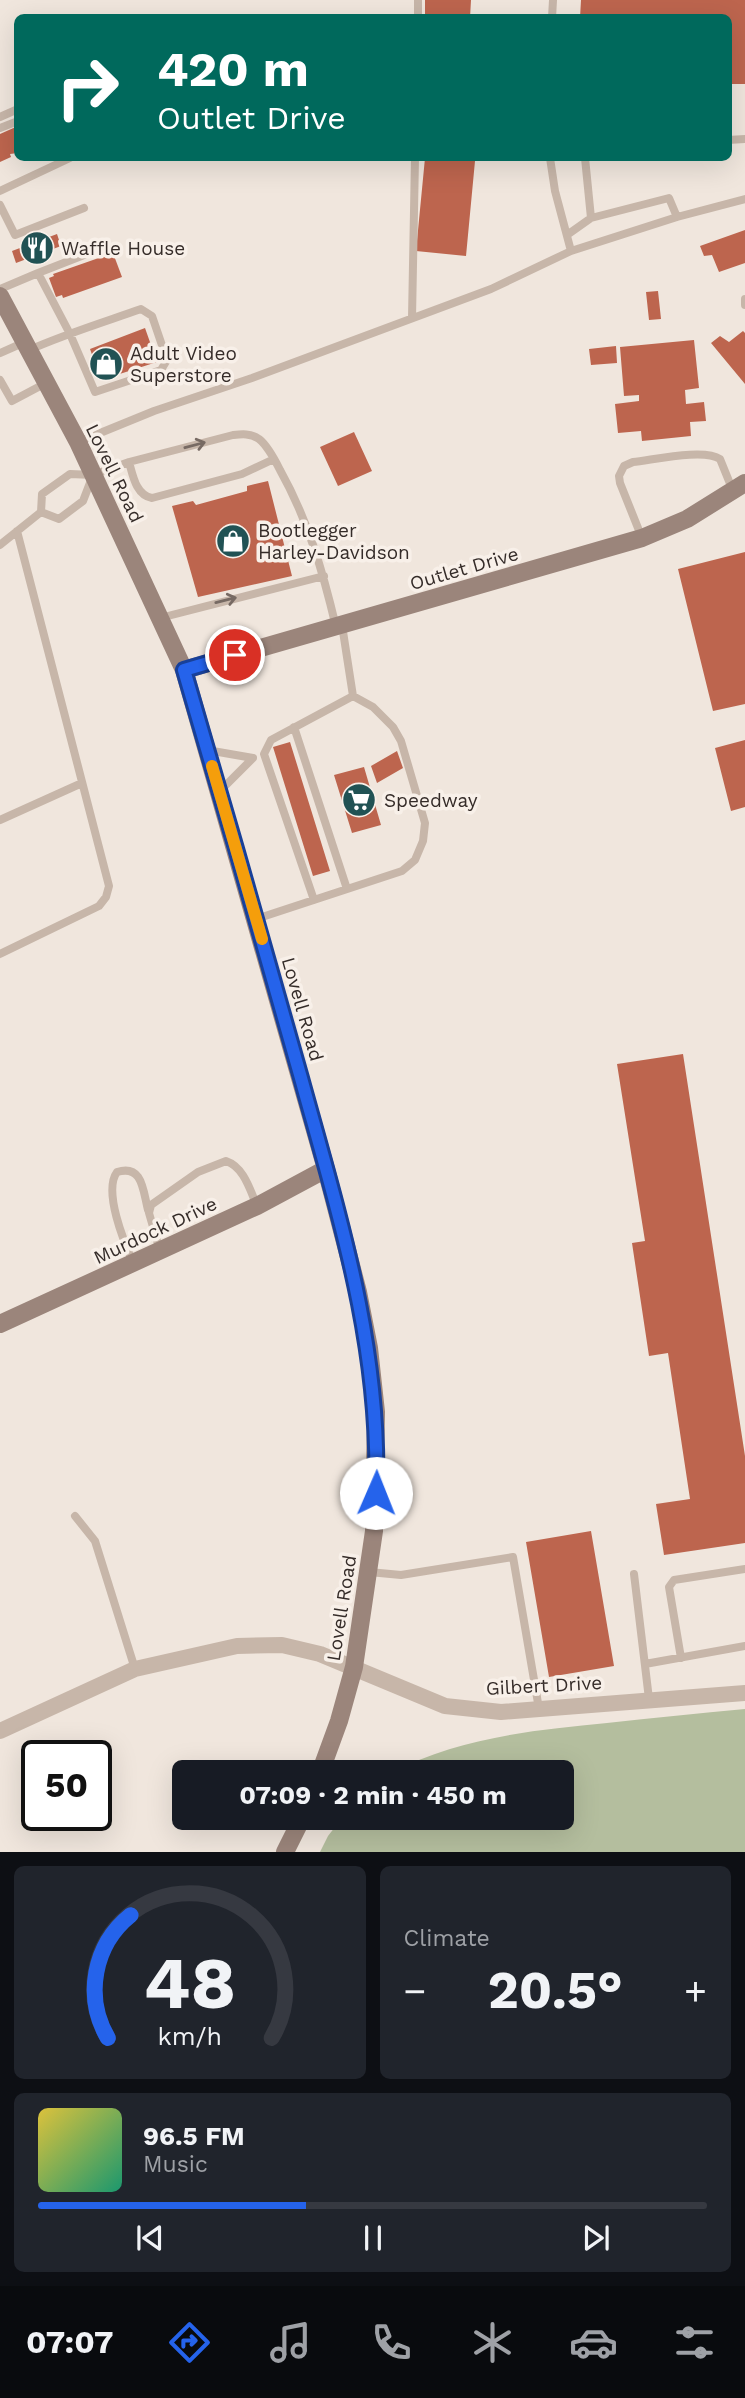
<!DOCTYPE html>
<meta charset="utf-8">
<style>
:root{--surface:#171b24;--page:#20242c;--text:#f1f3f6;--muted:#9ea1a6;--line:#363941;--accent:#2563eb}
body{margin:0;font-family:"Work Sans",sans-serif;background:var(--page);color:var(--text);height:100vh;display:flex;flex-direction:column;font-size:26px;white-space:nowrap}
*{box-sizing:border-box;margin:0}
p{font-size:23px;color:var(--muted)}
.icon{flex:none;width:38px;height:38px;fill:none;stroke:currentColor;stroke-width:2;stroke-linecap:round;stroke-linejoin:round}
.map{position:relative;height:1852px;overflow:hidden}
.sheet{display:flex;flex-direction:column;gap:14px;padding:14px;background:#0d0f14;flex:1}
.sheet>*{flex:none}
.banner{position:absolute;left:14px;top:14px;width:718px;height:147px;border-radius:10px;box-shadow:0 7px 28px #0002;background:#00695c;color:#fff;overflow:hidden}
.speed{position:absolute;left:21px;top:1740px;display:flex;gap:14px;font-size:35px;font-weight:700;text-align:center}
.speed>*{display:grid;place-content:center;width:91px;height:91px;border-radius:50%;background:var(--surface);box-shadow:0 7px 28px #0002;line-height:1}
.speed .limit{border:4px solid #111;border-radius:10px;background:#fff;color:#111}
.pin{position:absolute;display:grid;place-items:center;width:60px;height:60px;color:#fff;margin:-30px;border:4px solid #fff;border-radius:50%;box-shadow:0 2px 7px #0007}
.me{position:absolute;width:77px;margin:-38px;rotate:1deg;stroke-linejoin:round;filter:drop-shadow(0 0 5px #0008)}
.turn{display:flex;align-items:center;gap:24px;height:147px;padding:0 28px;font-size:32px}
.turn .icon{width:91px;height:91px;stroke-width:2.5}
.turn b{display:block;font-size:49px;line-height:60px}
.big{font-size:52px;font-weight:700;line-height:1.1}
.sheet .card{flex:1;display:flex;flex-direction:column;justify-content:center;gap:10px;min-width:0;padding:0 24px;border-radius:10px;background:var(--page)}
.sheet .dial{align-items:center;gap:0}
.dial svg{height:182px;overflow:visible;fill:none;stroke:var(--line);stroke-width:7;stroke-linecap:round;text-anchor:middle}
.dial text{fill:var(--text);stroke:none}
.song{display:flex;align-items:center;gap:21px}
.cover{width:84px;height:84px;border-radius:10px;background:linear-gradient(135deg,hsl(50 70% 55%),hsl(160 70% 35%))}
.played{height:7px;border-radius:4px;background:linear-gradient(90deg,var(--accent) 40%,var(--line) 40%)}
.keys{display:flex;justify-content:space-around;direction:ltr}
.heat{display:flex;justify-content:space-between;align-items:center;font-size:38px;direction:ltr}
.sheet .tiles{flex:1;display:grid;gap:14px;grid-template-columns:1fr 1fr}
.card:last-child{grid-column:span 2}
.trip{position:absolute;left:172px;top:1760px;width:402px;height:70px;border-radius:10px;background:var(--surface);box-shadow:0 7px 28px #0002;font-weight:700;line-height:70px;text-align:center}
.tabs{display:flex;height:112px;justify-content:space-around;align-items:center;background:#090b0e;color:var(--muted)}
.tabs .icon{width:49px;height:49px}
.tabs .current{color:var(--accent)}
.tabs b{font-size:32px;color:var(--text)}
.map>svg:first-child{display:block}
.green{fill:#b4be9e}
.building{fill:#bd654e}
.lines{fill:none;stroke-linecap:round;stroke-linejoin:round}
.lane{stroke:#c7b6a9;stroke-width:8}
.street{stroke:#c7b6a9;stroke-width:16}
.secondary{stroke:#9b857b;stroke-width:18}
.oneway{stroke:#776a63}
.route-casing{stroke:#184099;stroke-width:18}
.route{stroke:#2563eb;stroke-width:12}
.slow{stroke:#f59e0b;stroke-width:12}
.labels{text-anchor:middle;stroke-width:7;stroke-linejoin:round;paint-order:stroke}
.poi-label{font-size:19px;fill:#352c29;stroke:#f8f0e9;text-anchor:start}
.street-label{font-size:19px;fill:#352c29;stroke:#f8f0e9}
</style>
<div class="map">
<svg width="745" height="1852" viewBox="0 0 745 1852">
<rect width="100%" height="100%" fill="#f0e6dd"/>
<path class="green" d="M745,1709v143h-425l8,-16 14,-18h220v-45h-171c67,-35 142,-43 216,-50 46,-5 92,-10 138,-14z"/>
<path class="building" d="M425,0h46l-1,18h-45z
M581,0h164v84h-17v-66h-148z
M18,126v27l-8,1 1,3 -11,5v-28z
M425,158l50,3 -9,95 -50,-5z
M745,230v33l-26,9 -7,-17 -8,1 -4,-10z
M57,234l4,12 -45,17 -4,-12z
M113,253l9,24 -59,21 -1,-3 -6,2 -7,-19 5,-2 -1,-2z
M658,291l3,28 -12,1 -3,-28z
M145,328l12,34 -56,18 -11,-31z
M743,331l2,2v51l-34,-41 9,-7 9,6z
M694,340l5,48 -14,2 1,14 18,-2 2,19 -16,1 1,14 -49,5 -1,-10 -23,2 -3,-29 24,-3v-6l-15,1 -4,-49z
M616,346l1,17 -26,2 -2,-16z
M354,432l18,39 -34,15 -18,-39z
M268,481l24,95 -94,21 -26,-91 21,-5 3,4 51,-14v-5z
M745,552v152l-32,7 -35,-142z
M745,740v67l-14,4 -16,-63z
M290,742l40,129 -17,5 -40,-129z
M397,751l6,17 -26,15 -6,-17z
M364,767l17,58 -29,8 -18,-58z
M683,1054l62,402v87l-81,12 -8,-51 34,-5 -22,-146 -19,3 -17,-113 13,-2 -28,-177z
M591,1531l23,135 -65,11 -23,-135z"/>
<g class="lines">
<path class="lane" d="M418,18v-18
M552,18l1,-18
M0,117l18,-8
M0,128l18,-7
M728,140l17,-1
M550,158l5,33 16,60
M0,191l70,-33
M0,205l15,30 69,-27
M591,218l78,-20 8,19
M567,235l24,-17 -6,-60
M0,289l38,-16
M745,299v6
M412,318l3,-160
M29,350c36,-16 75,-28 112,-41l11,7 15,44 -6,10 -66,22 -25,-58 -32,-61 64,-25
M0,353l25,-11
M0,380l12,21 34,-18
M78,442l76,-31 98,-33 239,-89 80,-38 106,-34 68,-18
M129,462c4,14 7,33 23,36l90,-24 32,-15
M70,474l23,1 -10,26 -24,18 -18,-7 1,-18z
M93,475l36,-13 104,-27c9,-1 17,-2 26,4 9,7 16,21 21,31 28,50 43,102 56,157
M642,538l-22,-55 -1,-7 5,-10 9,-4c20,-2 71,-14 87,-3l13,32
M0,545l41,-33
M160,618l164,-42
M294,727l53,162
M207,750l46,8 -34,34
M0,820l82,-37
M314,900l-50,-146 7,-14 82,-44
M256,919l146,-48 13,-11 8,-19 2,-18 -24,-82 -8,-14 -20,-20 -20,-11 -11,-71
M0,954l99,-48 7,-9 3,-11 -92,-355
M160,1251l-11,-38 2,-8 47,-33 28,-11c18,6 24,29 31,45
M133,1262c-9,-20 -30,-71 -16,-90 26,-8 26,19 31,38
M75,1516l20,25 40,128
M369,1572l32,3 112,-18 26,152
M634,1574l15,125
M681,1658l-12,-71 5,-7 71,-11
M645,1664l100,-18"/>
<path class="street" d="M0,1731l135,-62 102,-23 45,-1 38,9 125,52 56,6 244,-19"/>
<path class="secondary" d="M0,296l78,146 106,228 142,499 32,123 11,56 7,64 -2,119 -20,136 -15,54 -19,52
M184,670l458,-132 45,-19 58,-36
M0,1324l257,-118 69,-37
M285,1852l17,-34"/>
</g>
<defs><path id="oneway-shaft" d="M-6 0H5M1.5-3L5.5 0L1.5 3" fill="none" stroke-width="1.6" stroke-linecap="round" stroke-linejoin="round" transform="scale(1.75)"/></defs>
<g class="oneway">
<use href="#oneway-shaft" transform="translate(195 445) rotate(-15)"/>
<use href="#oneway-shaft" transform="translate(226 600) rotate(-14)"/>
</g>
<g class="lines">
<g class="route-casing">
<path id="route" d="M235,655l-51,15c40,136 79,271 117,408 38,138 80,269 75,415"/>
</g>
<use href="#route" class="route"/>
<path class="slow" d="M212,766l50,173"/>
</g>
<defs>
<g id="restaurant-disc" transform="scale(1.75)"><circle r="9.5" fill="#215254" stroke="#f8f0e9"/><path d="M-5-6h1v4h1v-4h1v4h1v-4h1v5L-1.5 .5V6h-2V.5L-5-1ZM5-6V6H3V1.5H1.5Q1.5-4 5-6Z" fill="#fff"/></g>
<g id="shop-disc" transform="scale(1.75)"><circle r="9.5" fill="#215254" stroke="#f8f0e9"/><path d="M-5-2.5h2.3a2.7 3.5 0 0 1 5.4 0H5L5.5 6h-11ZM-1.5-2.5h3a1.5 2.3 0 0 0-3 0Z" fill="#fff"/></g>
<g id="supermarket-disc" transform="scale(1.75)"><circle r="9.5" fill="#215254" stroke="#f8f0e9"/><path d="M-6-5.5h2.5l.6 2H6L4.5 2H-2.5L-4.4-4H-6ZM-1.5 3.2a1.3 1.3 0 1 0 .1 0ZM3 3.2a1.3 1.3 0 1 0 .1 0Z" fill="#fff"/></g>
</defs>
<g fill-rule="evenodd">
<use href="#restaurant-disc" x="37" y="248"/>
<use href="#shop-disc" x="106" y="364"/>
<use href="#shop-disc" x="233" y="541"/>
<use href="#supermarket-disc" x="359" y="800"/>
</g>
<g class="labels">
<g class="poi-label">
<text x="61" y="255">Waffle House</text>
<text x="130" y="360">Adult Video<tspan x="130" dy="22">Superstore</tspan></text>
<text x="258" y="537">Bootlegger<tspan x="258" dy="22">Harley-Davidson</tspan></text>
<text x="384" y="807">Speedway</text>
</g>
<g class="street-label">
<text transform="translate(115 473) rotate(64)" y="7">Lovell Road</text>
<text transform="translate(464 568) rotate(-16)" y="7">Outlet Drive</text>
<text transform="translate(303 1009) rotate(74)" y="7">Lovell Road</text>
<text transform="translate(155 1230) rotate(-25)" y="7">Murdock Drive</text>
<text transform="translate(341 1608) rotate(-81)" y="7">Lovell Road</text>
<text transform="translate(544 1685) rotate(-3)" y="7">Gilbert Drive</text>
</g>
</g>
</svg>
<div class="speed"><div class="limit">50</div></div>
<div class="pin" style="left:235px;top:655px;background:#d93025"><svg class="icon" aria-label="arrive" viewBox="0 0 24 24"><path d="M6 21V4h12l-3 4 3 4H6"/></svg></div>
<svg class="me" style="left:376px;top:1493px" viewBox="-20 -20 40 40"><circle r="19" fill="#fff"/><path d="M0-13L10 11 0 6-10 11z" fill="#2563eb"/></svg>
<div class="trip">07:09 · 2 min · 450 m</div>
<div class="banner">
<div class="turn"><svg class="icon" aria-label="right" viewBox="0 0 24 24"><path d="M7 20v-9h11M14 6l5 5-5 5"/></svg><div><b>420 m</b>Outlet Drive</div></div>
</div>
</div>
<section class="sheet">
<div class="tiles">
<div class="card dial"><svg viewBox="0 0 100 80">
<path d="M14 69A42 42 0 1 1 86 69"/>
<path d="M14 69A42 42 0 0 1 24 15" stroke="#2563eb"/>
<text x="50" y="56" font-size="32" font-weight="700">48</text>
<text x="50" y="72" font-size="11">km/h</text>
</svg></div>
<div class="card"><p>Climate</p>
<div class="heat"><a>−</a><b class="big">20.5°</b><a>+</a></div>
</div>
<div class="card">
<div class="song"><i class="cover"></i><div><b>96.5 FM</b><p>Music</p></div></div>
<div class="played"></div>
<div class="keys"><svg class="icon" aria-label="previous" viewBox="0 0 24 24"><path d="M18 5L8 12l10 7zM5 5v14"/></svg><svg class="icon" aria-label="pause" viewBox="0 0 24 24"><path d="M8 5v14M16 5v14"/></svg><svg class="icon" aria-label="next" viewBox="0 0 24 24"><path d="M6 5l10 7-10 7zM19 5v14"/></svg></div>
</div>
</div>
</section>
<nav class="tabs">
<b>07:07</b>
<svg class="icon current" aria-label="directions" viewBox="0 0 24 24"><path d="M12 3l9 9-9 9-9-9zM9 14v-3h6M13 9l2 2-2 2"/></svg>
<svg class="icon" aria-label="music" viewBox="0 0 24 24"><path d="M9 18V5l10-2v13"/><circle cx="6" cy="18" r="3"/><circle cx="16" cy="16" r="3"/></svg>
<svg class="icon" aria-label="phone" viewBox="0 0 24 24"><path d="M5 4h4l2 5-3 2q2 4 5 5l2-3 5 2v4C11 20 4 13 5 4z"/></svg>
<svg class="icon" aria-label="climate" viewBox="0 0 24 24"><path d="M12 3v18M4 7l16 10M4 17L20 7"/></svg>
<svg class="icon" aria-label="car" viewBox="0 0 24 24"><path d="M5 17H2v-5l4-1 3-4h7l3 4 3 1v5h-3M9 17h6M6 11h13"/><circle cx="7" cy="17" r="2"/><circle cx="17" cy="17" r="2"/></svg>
<svg class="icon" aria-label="filters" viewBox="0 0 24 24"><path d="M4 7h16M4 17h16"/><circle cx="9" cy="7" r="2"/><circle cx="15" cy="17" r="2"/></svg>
</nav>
